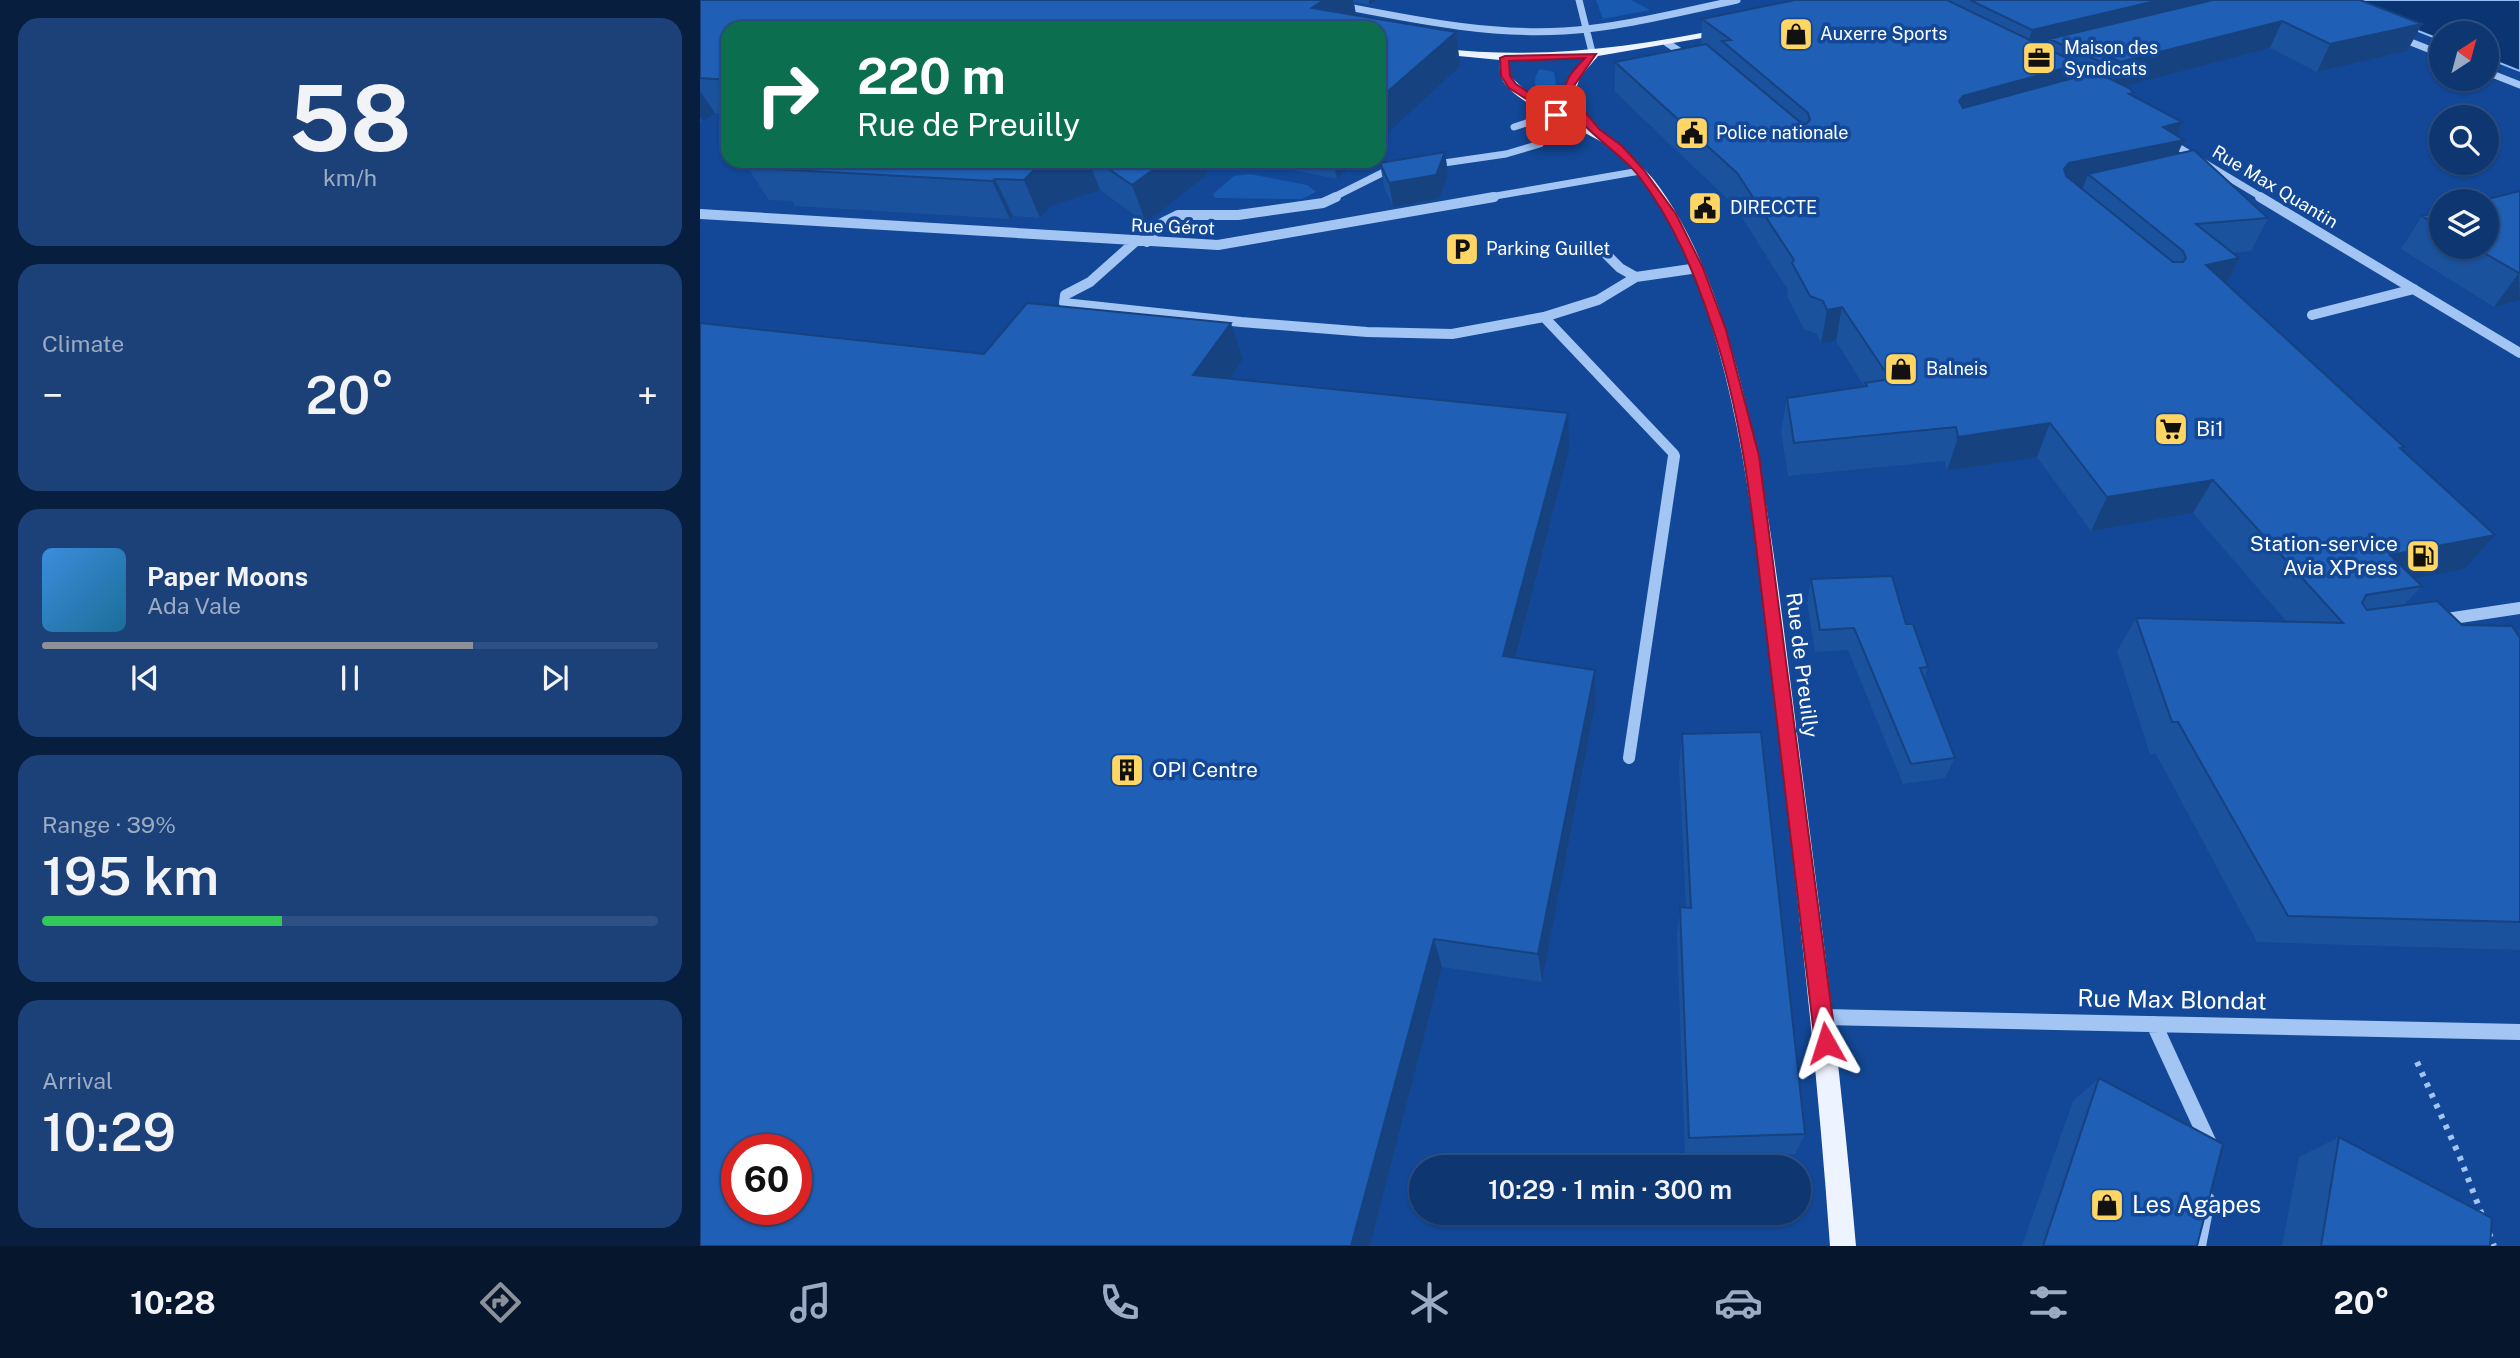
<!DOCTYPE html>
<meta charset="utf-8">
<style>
:root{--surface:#0e3671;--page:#1c4179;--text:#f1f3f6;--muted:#9babc3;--line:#2e5084;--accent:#8c9099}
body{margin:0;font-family:"Public Sans",sans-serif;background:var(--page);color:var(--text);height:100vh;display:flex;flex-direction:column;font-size:26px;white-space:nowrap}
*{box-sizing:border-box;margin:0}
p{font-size:23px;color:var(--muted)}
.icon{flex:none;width:38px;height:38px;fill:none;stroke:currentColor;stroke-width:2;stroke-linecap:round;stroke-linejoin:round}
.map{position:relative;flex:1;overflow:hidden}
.panel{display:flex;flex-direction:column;gap:18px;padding:18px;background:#081e3e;width:700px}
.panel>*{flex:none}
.top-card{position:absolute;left:21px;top:21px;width:665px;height:147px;border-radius:21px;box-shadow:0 2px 5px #0004,0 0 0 2px var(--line);background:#0b6e4f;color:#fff;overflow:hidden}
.needle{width:46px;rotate:36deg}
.fabs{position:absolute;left:1729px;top:21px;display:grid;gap:14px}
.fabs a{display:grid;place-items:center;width:70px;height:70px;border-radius:50%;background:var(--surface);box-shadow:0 2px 5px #0004,0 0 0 2px var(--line);font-size:35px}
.speed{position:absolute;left:21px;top:1134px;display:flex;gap:14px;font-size:35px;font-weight:700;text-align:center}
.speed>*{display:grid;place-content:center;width:91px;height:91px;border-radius:50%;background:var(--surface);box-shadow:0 2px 5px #0004,0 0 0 2px var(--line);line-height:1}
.speed .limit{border:10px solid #d22;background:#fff;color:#111}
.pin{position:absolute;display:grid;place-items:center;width:60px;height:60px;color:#fff;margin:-30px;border-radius:14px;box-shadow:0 4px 10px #0006}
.me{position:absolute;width:77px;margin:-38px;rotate:354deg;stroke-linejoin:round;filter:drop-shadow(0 0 5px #0008)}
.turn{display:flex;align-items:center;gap:24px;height:147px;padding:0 21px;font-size:32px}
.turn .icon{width:91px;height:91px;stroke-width:2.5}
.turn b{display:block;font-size:49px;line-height:60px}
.big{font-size:52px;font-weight:600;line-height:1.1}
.panel .widget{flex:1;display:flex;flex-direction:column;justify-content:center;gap:10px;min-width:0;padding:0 24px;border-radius:21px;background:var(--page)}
.panel .dial{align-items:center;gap:0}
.dial b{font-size:91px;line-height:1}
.song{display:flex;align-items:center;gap:21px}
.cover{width:84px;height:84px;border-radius:10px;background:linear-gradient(135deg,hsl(210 70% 55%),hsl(200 70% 35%))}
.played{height:7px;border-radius:4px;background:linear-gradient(90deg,var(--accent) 70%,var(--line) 70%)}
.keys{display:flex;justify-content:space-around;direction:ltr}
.heat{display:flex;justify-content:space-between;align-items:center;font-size:38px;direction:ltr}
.charge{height:10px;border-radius:5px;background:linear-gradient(90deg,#34c759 39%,var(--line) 0)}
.trip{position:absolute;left:709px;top:1155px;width:402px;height:70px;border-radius:35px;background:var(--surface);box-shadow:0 2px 5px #0004,0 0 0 2px var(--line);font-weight:600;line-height:70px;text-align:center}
.dock{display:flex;height:112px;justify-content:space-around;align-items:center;background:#06162d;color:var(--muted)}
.dock .icon{width:49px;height:49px}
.dock .on{color:var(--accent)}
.dock b{font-size:32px;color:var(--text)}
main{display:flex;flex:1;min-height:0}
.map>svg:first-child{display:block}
.green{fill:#195ab1}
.water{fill:#0b3473;stroke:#94bff6;stroke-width:2}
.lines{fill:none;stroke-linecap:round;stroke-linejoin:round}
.path{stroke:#a2c5f3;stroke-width:6;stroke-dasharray:4.5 7;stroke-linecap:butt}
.minor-far3{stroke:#a2c5f3;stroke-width:7}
.minor-far2{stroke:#a2c5f3;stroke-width:10}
.minor-far1{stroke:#a2c5f3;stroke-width:12}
.minor{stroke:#a2c5f3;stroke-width:16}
.major{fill:#eef4ff;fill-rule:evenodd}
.wall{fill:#1b529d}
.shaded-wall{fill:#16427f}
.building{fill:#1f5fb6;stroke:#16427f;stroke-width:2;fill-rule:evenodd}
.route{fill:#e11d48;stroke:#92132f;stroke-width:2}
.labels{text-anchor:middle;stroke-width:7;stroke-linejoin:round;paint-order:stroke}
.far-poi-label{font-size:18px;fill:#fff;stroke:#124897;text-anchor:start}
.far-street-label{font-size:18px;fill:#fff;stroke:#124897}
.poi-label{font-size:21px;fill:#fff;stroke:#124897;text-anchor:start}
.street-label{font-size:21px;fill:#fff;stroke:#124897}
.near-street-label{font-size:24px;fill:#fff;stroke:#124897}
.near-poi-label{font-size:24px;fill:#fff;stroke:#124897;text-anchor:start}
</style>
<main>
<section class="panel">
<div class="widget dial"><b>58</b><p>km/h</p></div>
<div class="widget"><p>Climate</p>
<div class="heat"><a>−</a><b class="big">20°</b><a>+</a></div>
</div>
<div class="widget">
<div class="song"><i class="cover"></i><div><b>Paper Moons</b><p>Ada Vale</p></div></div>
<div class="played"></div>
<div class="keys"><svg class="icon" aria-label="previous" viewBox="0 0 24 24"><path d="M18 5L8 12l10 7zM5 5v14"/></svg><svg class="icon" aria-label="pause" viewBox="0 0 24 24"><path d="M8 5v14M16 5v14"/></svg><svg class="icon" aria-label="next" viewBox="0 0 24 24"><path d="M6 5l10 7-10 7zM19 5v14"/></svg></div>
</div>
<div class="widget"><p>Range · 39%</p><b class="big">195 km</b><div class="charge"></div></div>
<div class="widget"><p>Arrival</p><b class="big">10:29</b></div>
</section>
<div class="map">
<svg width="1820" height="1246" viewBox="0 0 1820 1246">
<rect width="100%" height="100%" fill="#124897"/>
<path class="green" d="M896,0h35l19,10 -47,9z
M840,69l14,3 5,32c-17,1 -32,-21 -19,-35z
M549,174l58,11 9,7 -15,7 -86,-1 -2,-4 21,-18z"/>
<path class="water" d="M1640,0h180v71l-33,-13v-25h-46v7z"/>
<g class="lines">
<path class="path" d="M1717,1062l42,93 23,60
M1789,1233l5,13"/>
<path class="minor-far3" d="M611,0c83,15 168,36 253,31 59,-4 116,-19 173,-31
M879,0l14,56
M1698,37l43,17
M967,43l23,15
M1787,72l33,13
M814,127l62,-20
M1468,141l95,57
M730,165l76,-11 34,-10
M632,198l52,-26 15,-2
M784,198l156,-27"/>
<path class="minor-far2" d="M1560,197l260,156
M0,214l518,31 276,-48
M436,241l-46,41 -25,13 -1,8 177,19 126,10 85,2 92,-17 54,-17 38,-23 62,-9
M447,242l15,-19 16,-8h60l85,-12 13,-6
M902,250l18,18 16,9
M1612,315l102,-26
M844,317l130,137 -1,4"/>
<path class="minor-far1" d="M1740,620l80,-12
M929,758l45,-302"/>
<path class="minor" d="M1123,1017l697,15
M1454,1024l58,126
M1498,1246l9,-46"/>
<path class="major" d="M1022,29l5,3 -2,2 -127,22 -18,21 -5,15c10,39 54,56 79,88 33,43 55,96 71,148 40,126 53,259 70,390 23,176 46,351 61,528h-26c-13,-183 -34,-364 -56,-546 -16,-136 -27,-276 -73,-406 -20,-54 -47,-118 -96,-150 -25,-16 -91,-40 -103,-65 -3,-6 -2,-13 -2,-19l-62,-6 -5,-3 5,-3c97,12 189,0 284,-19zM887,57l-17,20 -5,15 6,15 12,16 -55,-30 -18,-17v-16z"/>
</g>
<path class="wall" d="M0,0h676l-7,5 -15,-3 2,13h-1l101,17 4,34 -81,-38h-651v86l-13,-1 -12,8h-3z
M1095,0h565l62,24 -15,27 -90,21 -47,-24 -145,38 9,7 -2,3 50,26 -5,13 1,19 90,64 -17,33 -18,2 6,5 -13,26 178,163 -2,3 62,119 -50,9 8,8 -18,19 58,20 58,13v312l-263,-8 -101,-188h-6l-33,-103 19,-33 151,4 -94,-109 -102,18 -54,-74 -90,14 -2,-10 -157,15 -7,-44 6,-34 77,-12 -28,-45 -15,2 -4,-9 -13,-5 -17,-33 1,-6 -54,-85 -119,-113v-30l86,-17 1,-26z
M745,152l3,23 -9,24 -46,8 -9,-20 -4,-24z
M46,161h458l4,13 -62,49 -46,-33 -49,16 -11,12 -27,-2 -3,3 -215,-13 -3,-5 -23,-1 -25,-38z
M553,161h104l-20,18 -84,-17z
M1820,191v109l-26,7 -93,-58 21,-33 19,-5v36h46z
M284,354l259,5 -14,20 340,71 -53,208 79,47 -53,277 -100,-15 -72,279h-670z
M1111,579l95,45 22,43 -4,12 31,79 -10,20 -42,6 -55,-134 -33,2 -8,-51z
M982,734l123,400 -10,20 -110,3 -8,-222 3,-28 6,1 -7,-142z
M1399,1078l98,168h-175l51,-145z
M1639,1137l151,109h-208l17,-89z"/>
<path class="shaded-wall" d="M624,0h29l3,15 -19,13 -25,-20z
M669,0h7l-7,5z
M1460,0h77l-188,39 -4,13 -21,5 8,-27z
M1582,21l-12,27 -160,42 10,-28z
M1722,24l-15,27 -90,21 13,-28z
M756,32l4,34 -81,75v-42z
M1406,55l-9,28 -6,7 10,-28z
M1379,64l-10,30 -114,33 4,-26 4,-5z
M0,91l15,22 -12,8 -3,-4z
M1482,122l-8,20 10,-2 -14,31 -82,3 -6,16 -24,5 6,-26 5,-6 94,-36z
M745,152l3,23 -9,24 -46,8 -4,-24z
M360,161h29l11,29 -49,16 -11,12 -16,-38 11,-11z
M465,161h39l4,13 -62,49 -14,-38z
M633,161h24l-20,18z
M295,179l18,37 -3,3 -18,-38z
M1539,258l-16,33 -17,-26z
M1819,273l1,27 -26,7z
M1142,307l-6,34 -15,2 6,-33z
M531,323l12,36 -36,53 -14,-37z
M868,413l1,37 -62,241 -4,-35z
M1350,423l-13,34 -90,14 11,-34z
M1513,480l-20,33 -102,18 16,-34z
M1795,535l-31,34 -101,19 27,-33z
M895,670v35l-53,277 -4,-28z
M734,939l8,28 -72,279h-19z"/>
<path class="building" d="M0,0h624l-12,8 144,24 -77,67v-71h-651v52l-28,-2z
M1095,0h152l132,64 -116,32 -4,5 4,7 133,-36 33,16 5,5 -5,1 53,28 -19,5 21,13 -115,23 -5,6 2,7 107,86h10l3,-4 -3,-7 -95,-77 106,-24 74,68 -72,6 43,34 -33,7 198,182 -4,1 95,87 -105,20 32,31 -56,9 -4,8 5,7 70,-9 25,24 50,1 8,12v284l-232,-6 -110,-194h-6l-36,-104 207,5 -130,-143 -106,17 -57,-74 -92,14 -2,-10 -162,16 -7,-45 80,-12 -2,-3 25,-4 -48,-72 -15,3 -4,-9 -13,-5 -18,-33 2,-3 -57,-87 -122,-111 91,-18 94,78 6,2 4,-4 -2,-7 -86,-72 9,-1 -29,-21z
M1270,0h190l-128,30z
M1513,0h147l62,24 -92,20 -48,-23 -162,41 -14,-7 -5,7 -52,-23z
M745,152l-9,23 -47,8 -9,-20z
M46,161h314l-25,8 -11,11 -29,-1 -3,2 -220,-12 6,-5 -34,-2z
M397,161h68l-33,24z
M1820,191v82h-1l-45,-26h13v-46h-7z
M1741,211v16l-19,-11z
M327,303l204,20 -38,52 375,38 -65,243 92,14 -57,284 -104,-15 -83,307h-651v-923l284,31zM37,1150h59v59h-59z
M1192,576l14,48h7l15,43 -8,1 35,90 -44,6 -57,-136 -34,2 -9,-51z
M1061,732l44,402 -116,4 -9,-231 11,1 -9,-174z
M1399,1078l124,66 -26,102h-154z
M1639,1137l153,81 -2,28h-169z"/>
<path class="route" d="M896,54l-22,32 2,15 23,28 23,17 21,23 33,45 27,54 23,62 33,126 77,587 -3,8 -7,3 -8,-3 -3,-8c-16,-135 -32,-270 -48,-405 -13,-104 -21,-211 -55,-312 -18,-55 -39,-105 -74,-151 -18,-23 -64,-50 -72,-76 -5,-18 8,-29 19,-41l-76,3 1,15 6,8 44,29v4l-4,1 -47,-30 -8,-12 -1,-18 5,-2z"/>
<defs>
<g id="shop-square" transform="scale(1.75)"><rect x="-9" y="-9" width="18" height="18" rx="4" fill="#ffd664" stroke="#124897"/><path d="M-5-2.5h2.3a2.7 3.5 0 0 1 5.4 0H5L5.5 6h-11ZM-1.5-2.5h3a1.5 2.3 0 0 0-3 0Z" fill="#111"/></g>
<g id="office-square" transform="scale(1.75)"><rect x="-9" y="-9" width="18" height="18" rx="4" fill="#ffd664" stroke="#124897"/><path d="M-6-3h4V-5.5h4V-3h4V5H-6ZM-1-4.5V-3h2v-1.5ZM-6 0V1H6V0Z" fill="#111"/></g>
<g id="civic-square" transform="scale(1.75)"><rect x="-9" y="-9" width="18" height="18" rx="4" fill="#ffd664" stroke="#124897"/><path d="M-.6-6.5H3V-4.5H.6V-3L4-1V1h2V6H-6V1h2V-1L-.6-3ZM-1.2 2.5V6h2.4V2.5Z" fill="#111"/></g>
<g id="parking-square" transform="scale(1.75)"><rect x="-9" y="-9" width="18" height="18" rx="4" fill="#ffd664" stroke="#124897"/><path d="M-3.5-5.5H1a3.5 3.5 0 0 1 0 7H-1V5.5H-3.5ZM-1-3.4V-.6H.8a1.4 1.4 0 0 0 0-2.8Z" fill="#111"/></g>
<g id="supermarket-square" transform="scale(1.75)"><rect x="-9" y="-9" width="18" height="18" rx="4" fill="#ffd664" stroke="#124897"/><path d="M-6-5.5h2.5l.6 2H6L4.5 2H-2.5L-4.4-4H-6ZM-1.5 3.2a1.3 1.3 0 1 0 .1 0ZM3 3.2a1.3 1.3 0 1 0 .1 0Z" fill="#111"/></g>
<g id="fuel-square" transform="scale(1.75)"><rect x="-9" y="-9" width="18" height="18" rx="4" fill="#ffd664" stroke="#124897"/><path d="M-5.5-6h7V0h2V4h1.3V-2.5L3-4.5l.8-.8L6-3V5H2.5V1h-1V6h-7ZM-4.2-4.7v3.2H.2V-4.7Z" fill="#111"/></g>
<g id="building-square" transform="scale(1.75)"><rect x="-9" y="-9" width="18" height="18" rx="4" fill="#ffd664" stroke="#124897"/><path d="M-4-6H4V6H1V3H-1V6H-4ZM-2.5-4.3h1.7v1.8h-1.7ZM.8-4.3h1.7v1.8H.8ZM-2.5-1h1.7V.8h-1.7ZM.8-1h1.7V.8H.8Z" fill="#111"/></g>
</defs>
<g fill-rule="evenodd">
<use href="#shop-square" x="1096" y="34"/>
<use href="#office-square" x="1339" y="58"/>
<use href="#civic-square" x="992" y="133"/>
<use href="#civic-square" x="1005" y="208"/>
<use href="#parking-square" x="762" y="249"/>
<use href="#shop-square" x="1201" y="369"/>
<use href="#supermarket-square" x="1471" y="429"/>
<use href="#fuel-square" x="1723" y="556"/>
<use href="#building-square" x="427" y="770"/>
<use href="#shop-square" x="1407" y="1205"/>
</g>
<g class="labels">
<g class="far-poi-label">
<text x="1120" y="40">Auxerre Sports</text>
<text x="1364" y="54">Maison des<tspan x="1364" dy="21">Syndicats</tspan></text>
<text x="1016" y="139">Police nationale</text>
<text x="1030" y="214">DIRECCTE</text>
<text x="786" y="255">Parking Guillet</text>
<text x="1226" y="375">Balneis</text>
</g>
<g class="far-street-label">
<text transform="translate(1575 187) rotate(31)" y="6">Rue Max Quantin</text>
<text transform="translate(473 227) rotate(2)" y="6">Rue Gérot</text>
</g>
<g class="poi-label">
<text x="1496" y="436">Bi1</text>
<text x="1698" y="551" text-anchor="end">Station-service<tspan x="1698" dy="24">Avia XPress</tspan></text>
<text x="452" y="777">OPI Centre</text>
</g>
<g class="street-label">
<text transform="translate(1102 665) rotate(83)" y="7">Rue de Preuilly</text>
</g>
<g class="near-street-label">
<text transform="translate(1472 1000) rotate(1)" y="8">Rue Max Blondat</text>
</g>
<g class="near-poi-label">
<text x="1432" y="1213">Les Agapes</text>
</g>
</g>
</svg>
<div class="fabs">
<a><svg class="needle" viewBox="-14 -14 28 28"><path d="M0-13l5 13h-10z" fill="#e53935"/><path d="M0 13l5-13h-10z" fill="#9babc3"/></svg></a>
<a><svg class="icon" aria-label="search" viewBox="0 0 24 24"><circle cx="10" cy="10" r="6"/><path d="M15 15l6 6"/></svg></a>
<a><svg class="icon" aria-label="layers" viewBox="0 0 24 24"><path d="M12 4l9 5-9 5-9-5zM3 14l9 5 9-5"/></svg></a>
</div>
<div class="speed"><div class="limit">60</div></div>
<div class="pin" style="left:856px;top:115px;background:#d93025"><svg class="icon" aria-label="arrive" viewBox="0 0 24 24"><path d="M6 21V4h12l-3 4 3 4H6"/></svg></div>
<svg class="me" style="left:1126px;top:1043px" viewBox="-20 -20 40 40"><path d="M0-17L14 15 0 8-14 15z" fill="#e11d48" stroke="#fff" stroke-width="4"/></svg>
<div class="trip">10:29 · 1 min · 300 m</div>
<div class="top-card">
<div class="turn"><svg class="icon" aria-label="right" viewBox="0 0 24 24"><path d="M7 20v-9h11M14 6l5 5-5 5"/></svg><div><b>220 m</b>Rue de Preuilly</div></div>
</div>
</div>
</main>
<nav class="dock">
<b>10:28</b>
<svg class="icon on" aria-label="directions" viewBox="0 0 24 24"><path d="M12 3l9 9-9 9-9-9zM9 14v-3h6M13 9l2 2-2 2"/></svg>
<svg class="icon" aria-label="music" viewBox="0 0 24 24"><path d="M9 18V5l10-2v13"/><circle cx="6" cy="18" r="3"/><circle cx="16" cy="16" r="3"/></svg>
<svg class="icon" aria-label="phone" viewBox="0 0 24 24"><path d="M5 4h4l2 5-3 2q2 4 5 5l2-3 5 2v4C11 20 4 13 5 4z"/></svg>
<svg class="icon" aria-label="climate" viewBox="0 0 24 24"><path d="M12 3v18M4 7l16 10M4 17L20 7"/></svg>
<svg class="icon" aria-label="car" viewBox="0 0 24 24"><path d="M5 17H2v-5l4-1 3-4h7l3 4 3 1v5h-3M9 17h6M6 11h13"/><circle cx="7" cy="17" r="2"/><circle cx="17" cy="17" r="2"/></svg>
<svg class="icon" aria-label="filters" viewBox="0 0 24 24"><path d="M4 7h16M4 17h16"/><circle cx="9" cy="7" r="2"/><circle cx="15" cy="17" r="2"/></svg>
<b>20°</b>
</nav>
